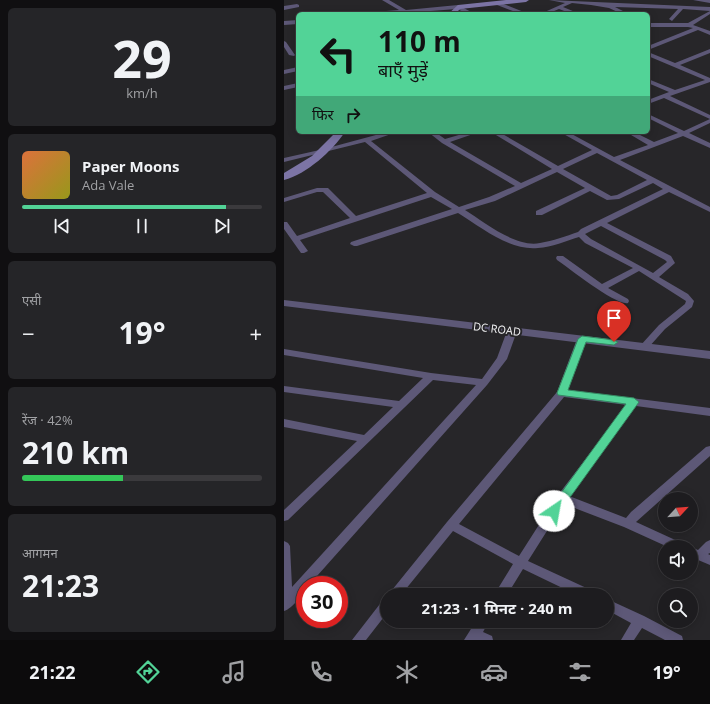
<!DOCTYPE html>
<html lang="hi">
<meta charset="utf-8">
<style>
:root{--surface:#1d1c1f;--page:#252528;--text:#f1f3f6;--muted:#a0a1a4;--line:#3b3a3d;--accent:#52d397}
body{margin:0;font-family:"Open Sans","Noto Sans Devanagari",sans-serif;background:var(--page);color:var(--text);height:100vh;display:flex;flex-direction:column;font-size:15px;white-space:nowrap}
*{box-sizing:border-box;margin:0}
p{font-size:13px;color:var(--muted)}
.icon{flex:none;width:22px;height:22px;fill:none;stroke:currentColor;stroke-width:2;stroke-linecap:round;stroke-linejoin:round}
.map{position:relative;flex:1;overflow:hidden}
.drawer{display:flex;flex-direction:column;gap:8px;padding:8px;background:#100f11;width:284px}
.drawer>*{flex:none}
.guide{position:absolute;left:12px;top:12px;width:354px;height:122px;border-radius:6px;box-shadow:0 2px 10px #0003,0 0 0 1px var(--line);background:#52d397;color:#111;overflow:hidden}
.needle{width:26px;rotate:64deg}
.tools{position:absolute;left:374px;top:492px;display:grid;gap:8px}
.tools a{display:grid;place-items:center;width:40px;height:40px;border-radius:50%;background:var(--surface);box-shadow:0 2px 10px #0003,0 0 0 1px var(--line);font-size:20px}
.speed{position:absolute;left:12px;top:576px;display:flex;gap:8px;font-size:20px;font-weight:700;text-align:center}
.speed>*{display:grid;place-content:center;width:52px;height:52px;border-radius:50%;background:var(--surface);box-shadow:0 2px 10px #0003,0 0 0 1px var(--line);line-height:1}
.speed .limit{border:6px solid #d22;background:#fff;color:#111}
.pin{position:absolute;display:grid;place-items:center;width:34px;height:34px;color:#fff;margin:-41px -17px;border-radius:50% 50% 50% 0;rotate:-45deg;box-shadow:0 0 4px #0007}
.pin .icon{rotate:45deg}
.me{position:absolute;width:44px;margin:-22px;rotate:33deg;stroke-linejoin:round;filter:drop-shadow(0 0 3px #0008)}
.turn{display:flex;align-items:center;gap:14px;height:84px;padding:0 16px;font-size:18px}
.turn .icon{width:52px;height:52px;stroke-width:2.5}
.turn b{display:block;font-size:28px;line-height:34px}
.then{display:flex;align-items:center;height:38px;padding:0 16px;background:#0003;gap:8px;font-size:15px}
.big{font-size:30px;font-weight:700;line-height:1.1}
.drawer .card{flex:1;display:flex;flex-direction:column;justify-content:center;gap:6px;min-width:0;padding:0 14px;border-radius:6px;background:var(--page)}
.drawer .dial{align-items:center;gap:0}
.dial b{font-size:52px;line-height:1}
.song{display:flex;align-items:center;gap:12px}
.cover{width:48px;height:48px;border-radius:6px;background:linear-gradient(135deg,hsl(20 70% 55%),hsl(60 70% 35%))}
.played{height:4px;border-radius:2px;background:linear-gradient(90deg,var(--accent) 85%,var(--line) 85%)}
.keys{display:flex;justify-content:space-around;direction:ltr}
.heat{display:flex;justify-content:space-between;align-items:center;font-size:22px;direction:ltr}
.charge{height:6px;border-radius:3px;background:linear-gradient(90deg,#34c759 42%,var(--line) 0)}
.trip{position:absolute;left:96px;top:588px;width:234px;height:40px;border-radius:20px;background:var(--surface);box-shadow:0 2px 10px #0003,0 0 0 1px var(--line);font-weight:700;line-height:40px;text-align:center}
.tab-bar{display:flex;height:64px;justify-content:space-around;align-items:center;background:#0c0b0c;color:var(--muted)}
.tab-bar .icon{width:28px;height:28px}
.tab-bar .selected{color:var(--accent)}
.tab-bar b{font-size:18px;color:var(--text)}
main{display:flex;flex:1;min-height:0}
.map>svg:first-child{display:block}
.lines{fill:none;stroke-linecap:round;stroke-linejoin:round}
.minor{fill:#5d5877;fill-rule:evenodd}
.tertiary{fill:#5d5877;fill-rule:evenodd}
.secondary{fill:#7c74a5;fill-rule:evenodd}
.route{fill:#52d397;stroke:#358962}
.labels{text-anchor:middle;stroke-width:4;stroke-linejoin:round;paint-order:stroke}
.street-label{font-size:11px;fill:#f3f3f5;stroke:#272629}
</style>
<main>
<section class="drawer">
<div class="card dial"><b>29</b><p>km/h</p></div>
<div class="card">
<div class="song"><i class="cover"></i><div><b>Paper Moons</b><p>Ada Vale</p></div></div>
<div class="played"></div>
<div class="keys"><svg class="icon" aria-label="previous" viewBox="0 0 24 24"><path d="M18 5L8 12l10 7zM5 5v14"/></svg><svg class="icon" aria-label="pause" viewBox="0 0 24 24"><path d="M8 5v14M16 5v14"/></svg><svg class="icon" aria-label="next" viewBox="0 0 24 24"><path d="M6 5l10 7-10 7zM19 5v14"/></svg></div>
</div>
<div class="card"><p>एसी</p>
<div class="heat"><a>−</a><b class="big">19°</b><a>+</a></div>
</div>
<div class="card"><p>रेंज · 42%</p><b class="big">210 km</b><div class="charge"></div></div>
<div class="card"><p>आगमन</p><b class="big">21:23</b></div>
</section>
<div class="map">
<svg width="426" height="640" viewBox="0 0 426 640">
<rect width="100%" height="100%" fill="#272629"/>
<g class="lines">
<path class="minor" d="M98,0h7l17,10 52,-5 17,9h-7l-11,-5 -65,5h-22l3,-2 26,-2z
M265,0l161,7v7l-17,11 17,6v4l-12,-5 -50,20v-4l45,-18 -5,-1h-40v-4h40l22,-12 -27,-2 -11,12 -3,-2 9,-10 -63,-2 14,7h-7l-13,-6 -18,-3 -19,-2 -9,4 17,7h-8l-13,-5 -12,5h-7l25,-11z
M409,0h17v3z
M213,3h4l28,11h-8l-24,-9z
M13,4l2,1v2l-15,3v-4z
M14,20v4l-14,1v-4z
M0,41l2,1 9,13 -1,1 -5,-1 -5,-8z
M426,49v4l-30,12 30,13v4l-40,14 40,19v4l-46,-21 -16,6v-4l21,-8 -21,-9v-4l27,11 30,-10 -57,-24v-4l27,11z
M14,67v4l-14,3v-4z
M14,83v4l-14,3v-4z
M364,114l36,17 26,-12v4l-21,10 21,10v5l-27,-12 -63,24 90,47v5l-41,-20 -62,31 64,33 4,7 -16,14 29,17 6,7 -2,6 -27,22 -17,19h-6l-2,-2 19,-21 26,-21 1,-3 -47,-30 -31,17 20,11 1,2 -1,2c-12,3 -59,-35 -71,-43l-1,-2 1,-2h6l39,28 31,-16 -48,-25 -6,-6c-13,4 -27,10 -41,11 -29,3 -57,-21 -80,-35l-101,33h-3l-4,-2 1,-2 101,-33 -21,-12 -131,43 8,11 -4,2h-3l-17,-24v-7h3l10,14 53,-18 -27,-26h-6l-33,10v-4l33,-10h11l28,28 71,-23 -62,-51 -81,20v-4l40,-9 63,-17h10l-26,9 64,51 24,15 30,-10 26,-11 -73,-43 -14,-11h7l10,7 24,-7h10l-29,10 71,41 31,-14 -61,-37h8l59,34 34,-16 -32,-18h8l46,25 34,-12 -22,-13h8l20,10 24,-9 -30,-15zM313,153l50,27 -30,15 -6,1 -48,-27zM273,172l28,16 -49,23v4h6l48,-24 17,9 12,-1 34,-16 10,6 -82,40 -3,3c-12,4 -25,9 -38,11 -24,5 -56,-21 -75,-33l30,-9zM317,226l64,34 2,2 -14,11 -62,-34 -6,-5z
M228,328l5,3 -10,28 -20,26 -178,200h-4c0,8 -13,24 -21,26v-70l4,2 2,3 2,41 184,-202 -43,-5 -145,140 -4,1v-11l73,-69 -73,-14v-8l80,16 29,-28 -109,-15v-6l115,15 24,-23 -139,-23v-6l147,24 51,6 15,-21 10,-27z
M298,336l5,3 -19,51 142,18v8l-74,-10 -67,90 57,22 5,-6 75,-65 4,-1v10l-74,66 48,22 2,3h-18l-44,-20 -60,-23 -36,57 65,30 2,4h-18l-54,-26 -16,26h-13l19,-31 -60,-33 -52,64h-13l59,-73 110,-130 20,-53zM280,397l63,8 -69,90 -39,61 -60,-32z
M426,540v13l-2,1 2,1v10l-19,-8v-10l7,3 8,-8z
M103,599v14l-21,27h-14l31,-40z
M323,599l37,17 38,20 1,4h-18l-23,-12 -8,12h-13l10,-17 -24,-13z
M192,621h13l-6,11 9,4 1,4h-29z"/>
<path class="tertiary" d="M0,300l426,51v8l-426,-53z"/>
<path class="secondary" d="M222,0h23l-3,2 -66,7 -5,5h-7l10,-9z
M52,132h9c-13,19 -38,42 -61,48v-7l28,-17z"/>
</g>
<path class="route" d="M298,336l32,4 4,2 -4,3 -28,-3 -18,48 66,8 5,4 -81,112 -4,1 -4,-1 -2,-3 2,-3 76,-104 -68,-9 -1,-2 21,-54z"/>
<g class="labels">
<g class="street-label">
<text transform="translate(213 329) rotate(7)" y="4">DC ROAD</text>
</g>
</g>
</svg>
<div class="tools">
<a><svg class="needle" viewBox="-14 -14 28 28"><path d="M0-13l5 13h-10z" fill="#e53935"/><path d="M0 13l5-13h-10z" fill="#a0a1a4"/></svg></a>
<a><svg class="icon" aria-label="sound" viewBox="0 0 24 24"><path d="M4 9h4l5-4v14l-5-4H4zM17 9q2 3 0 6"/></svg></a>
<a><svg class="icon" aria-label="search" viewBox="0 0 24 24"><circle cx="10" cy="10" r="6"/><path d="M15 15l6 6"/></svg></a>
</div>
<div class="speed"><div class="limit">30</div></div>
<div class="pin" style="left:330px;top:342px;background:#d93025"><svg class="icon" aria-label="arrive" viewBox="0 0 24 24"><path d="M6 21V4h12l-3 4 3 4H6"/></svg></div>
<svg class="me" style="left:270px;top:511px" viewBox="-20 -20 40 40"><circle r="19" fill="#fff"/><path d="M0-13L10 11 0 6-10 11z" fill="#52d397"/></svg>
<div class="trip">21:23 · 1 मिनट · 240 m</div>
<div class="guide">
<div class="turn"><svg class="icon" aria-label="left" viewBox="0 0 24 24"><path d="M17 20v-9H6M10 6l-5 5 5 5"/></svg><div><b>110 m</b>बाएँ मुड़ें</div></div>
<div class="then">फिर<svg class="icon" aria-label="right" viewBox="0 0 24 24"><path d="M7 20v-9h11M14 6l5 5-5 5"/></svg></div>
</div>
</div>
</main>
<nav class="tab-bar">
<b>21:22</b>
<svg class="icon selected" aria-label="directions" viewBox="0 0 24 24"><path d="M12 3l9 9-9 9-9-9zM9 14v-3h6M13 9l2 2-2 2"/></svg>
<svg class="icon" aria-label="music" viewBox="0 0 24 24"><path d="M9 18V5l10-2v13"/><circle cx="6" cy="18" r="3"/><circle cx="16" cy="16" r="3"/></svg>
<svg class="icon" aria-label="phone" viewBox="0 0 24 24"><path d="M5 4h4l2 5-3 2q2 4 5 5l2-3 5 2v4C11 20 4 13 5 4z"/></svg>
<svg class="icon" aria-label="climate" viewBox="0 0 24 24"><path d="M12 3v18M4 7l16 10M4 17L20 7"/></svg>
<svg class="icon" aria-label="car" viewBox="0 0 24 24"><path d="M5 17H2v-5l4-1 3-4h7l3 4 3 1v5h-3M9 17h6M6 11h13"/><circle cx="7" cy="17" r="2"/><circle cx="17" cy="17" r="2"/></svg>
<svg class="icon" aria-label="filters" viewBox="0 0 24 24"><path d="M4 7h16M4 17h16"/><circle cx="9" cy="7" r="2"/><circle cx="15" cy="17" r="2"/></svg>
<b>19°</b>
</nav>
